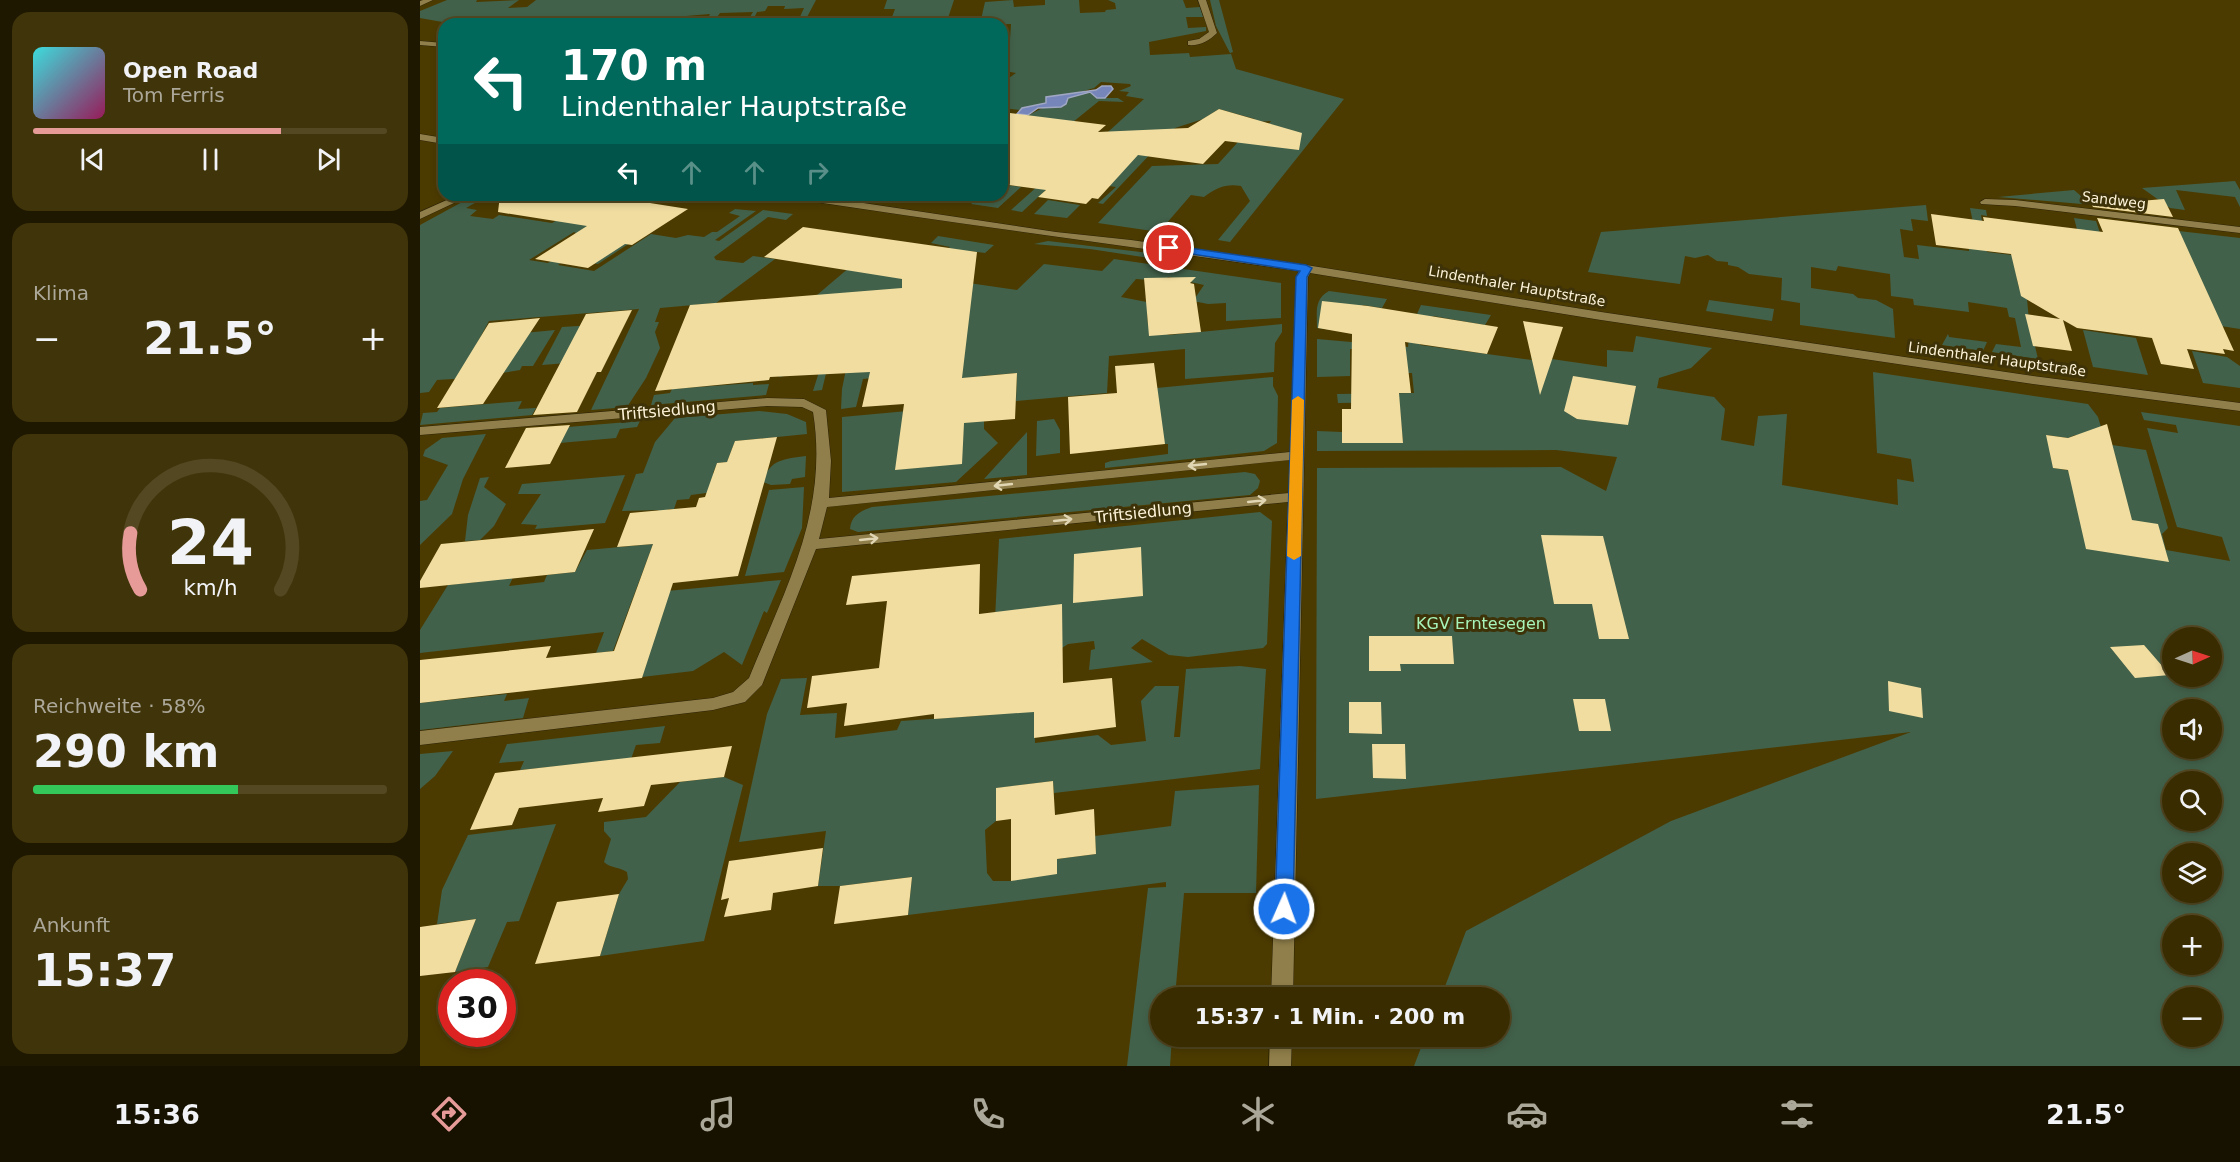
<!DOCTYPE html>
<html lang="de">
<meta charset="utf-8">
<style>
:root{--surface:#392c00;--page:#40340a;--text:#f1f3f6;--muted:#aba799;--line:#534822;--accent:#e69b98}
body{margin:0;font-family:"DejaVu Sans",sans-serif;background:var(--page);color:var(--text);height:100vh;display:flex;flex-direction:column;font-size:22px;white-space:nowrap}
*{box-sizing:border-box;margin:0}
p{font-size:20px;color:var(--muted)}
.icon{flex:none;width:33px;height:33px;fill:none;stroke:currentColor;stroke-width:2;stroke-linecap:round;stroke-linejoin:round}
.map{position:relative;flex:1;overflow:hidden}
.sheet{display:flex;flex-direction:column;gap:12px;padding:12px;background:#1f1800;width:420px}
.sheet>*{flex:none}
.guide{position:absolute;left:18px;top:18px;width:570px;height:183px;border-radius:18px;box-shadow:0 3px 9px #0003,0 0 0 2px var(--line);background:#00695c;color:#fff;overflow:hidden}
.needle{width:39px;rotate:87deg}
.fabs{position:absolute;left:1742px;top:627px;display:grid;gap:12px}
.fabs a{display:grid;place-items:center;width:60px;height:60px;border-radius:50%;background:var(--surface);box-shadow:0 3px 9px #0003,0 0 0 2px var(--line);font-size:30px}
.speed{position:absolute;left:18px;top:969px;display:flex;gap:12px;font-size:30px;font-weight:700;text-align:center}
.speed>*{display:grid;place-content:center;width:78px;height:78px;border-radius:50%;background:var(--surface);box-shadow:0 3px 9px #0003,0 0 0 2px var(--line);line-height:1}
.speed .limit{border:9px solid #d22;background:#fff;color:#111}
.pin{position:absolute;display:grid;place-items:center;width:51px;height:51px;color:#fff;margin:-26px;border:3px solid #fff;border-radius:50%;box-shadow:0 2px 6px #0007}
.me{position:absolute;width:66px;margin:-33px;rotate:2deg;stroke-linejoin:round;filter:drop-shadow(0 0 4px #0008)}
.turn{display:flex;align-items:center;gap:21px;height:126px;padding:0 24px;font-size:27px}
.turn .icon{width:78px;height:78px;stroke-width:2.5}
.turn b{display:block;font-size:42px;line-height:51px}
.lanes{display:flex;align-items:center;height:57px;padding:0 24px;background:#0003;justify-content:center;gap:30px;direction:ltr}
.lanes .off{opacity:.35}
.big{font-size:45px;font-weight:600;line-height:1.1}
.sheet .card{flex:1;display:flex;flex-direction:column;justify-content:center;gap:9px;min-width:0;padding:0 21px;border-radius:18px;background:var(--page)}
.sheet .dial{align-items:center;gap:0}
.dial svg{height:156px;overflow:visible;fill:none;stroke:var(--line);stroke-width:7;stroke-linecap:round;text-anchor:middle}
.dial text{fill:var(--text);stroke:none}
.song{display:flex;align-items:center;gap:18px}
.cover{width:72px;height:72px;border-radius:9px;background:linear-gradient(135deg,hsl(180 70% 55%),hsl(330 70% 35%))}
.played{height:6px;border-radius:3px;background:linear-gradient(90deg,var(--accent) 70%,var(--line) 70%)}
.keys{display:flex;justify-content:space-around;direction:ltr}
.heat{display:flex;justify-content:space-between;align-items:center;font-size:33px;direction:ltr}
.charge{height:9px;border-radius:4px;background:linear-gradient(90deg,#34c759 58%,var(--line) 0)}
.trip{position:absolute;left:730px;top:987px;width:360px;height:60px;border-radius:30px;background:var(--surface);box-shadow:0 3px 9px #0003,0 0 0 2px var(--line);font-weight:600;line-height:60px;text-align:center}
.dock{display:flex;height:96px;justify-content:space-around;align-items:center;background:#171200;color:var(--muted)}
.dock .icon{width:42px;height:42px}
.dock .current{color:var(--accent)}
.dock b{font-size:27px;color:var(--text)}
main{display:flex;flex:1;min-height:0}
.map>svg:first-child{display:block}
.green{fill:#42614a;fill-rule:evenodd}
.water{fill:#7786ba;stroke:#9fa7c3;stroke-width:1.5}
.building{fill:#f1dda0}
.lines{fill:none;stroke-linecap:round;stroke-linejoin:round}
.minor-casing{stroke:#2c2307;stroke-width:1}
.minor{fill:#907f4a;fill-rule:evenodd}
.oneway{stroke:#e1d6b4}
.route{fill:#1a73e8;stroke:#114b97;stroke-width:1.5}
.slow{fill:#f59e0b}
.labels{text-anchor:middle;stroke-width:6;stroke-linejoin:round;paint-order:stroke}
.far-street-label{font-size:14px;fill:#fcf3d8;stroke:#3e3208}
.street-label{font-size:16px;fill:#fcf3d8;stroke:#3e3208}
.park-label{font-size:16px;fill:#a7f5ba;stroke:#3e3208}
</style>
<main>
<section class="sheet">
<div class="card">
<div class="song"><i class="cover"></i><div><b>Open Road</b><p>Tom Ferris</p></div></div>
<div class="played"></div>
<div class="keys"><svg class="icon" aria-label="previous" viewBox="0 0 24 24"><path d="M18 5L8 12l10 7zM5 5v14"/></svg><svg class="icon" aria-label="pause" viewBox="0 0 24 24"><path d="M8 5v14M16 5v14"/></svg><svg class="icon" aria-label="next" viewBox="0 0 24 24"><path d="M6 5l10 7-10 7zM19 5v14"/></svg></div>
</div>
<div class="card"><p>Klima</p>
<div class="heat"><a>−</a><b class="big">21.5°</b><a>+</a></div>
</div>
<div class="card dial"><svg viewBox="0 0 100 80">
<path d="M14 69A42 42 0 1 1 86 69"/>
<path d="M14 69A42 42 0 0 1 9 40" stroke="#e69b98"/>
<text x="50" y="56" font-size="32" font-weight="700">24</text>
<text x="50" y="72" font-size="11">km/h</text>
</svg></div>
<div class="card"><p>Reichweite · 58%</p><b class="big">290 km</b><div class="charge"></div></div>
<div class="card"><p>Ankunft</p><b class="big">15:37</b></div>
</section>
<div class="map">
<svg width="1820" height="1066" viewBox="0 0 1820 1066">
<rect width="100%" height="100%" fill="#4c3b00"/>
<path class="green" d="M27,0h30l-1,2 43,-2 -11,8 19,-1 9,-7h280l-10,19h-7l5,-11 -20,1 1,-3h-17l-3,5 -8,1 -5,10h-5l6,-10 -33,1 -8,11h-7l5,-10 -48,4 -5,6h-39l1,-2 -32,2 2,-8 -44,2 -6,6h-21l7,-5 -22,-1 -15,6h-34l1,-3 -7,2 -28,-5v-7z
M467,0h67l-8,24h-64l2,-6 8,-1 3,-8h-11z
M593,0l1,7 31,-2v-5h34l1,13 25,-1 1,-2 10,-1 -1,-6 -7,-3h75l3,8 14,-1 3,10h-17l2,11 18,-1v4l-57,11 1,13 39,-2 1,4 41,-3 5,15 108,30 -114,143 -12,-2 32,-39 -9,-15c-14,-3 -26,2 -37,11l-13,-2 -32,37 -61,-9 54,-57 66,-2 20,-22 21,-5 12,-16 -17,1 1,-3 -36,-10 -16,10 -28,9 -72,76 -5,-1 18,-16 -29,-4 -24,-9 -41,38 -11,-2 56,-50 41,-28 36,-33 -18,-3 3,-4 -10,-1 12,-5 -1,-2 -29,-2 -7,6 -28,8 -8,-1 -12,8 -26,7 -18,-2v-28h4l10,-7 -11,-2 3,-15 -6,-1v-14l8,-1 1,-16h-31l5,-22z
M790,0h9l14,52 -3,1 -14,-27z
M670,92l7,6h21l6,4 -25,-1 -26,21 -58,1c16,-10 56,-30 75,-31z
M1815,181l5,9v17l-5,-10 -59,-7 9,20 -15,-2 -28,-20z
M586,185l15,2 -23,21 -27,-4 10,-9h21v-8z
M1654,190l7,6 1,8 -84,-7z
M55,195h14l-23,13 11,2 -7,6 23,3 6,-4 53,8 51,-28h63l-17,6 -15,-2 -30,19 38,17 -44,29 -31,-5 -9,6 36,6 57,-37 25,4 12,-3 16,2 8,-5h5l23,-16 -11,-3 6,-4 21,2 -41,29 4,1 44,-31 30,4 -7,6 -18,-3 -54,40 2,3 27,3 10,-7 22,3 -59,44 -56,5 -5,14h4l-4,10 5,16 -14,30 -19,29 -36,3 48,-101 -150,12 -13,24 48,-12 31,-3 -22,36h-11l-2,4 -18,3 -2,3 -63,4 -8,12 -9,1v-168zM154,232l2,1 -10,19 -18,11 -19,-3z
M628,200l32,5 -13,13 -33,-4z
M1506,205l2,16 -17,-2 2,12 -13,-2 4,28 15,2 -2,-14 52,6 -1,-15 8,1 -6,-29 16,2 1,6 -6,-1 6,37 33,4 2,-5 63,8 -11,-41 22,3 5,15 -19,-2 6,20 4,2 5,14 9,1 2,5 23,2 7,-2v5l-29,-2 4,11 -12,-1 3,12 -38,-5 -2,-5 -24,-3 -2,-7 -21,-2 2,9 7,1 3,31 9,39 -46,-7 4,-8 25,3 -6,-29 -6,-1 -2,-9 -39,-6 1,10 -55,-7 -1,-6 -22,-3 -1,-22 -52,-8 -2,5 -25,-4v21l42,6 5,4 18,2 17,9 2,29 -95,-13v-22l-19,-3 1,-22 -33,-4 -11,-7 -10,-2v-3l-11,-1 -9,-6 -13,3 -10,-2 -5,28 -92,-12 13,-40z
M1706,225l114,13v91l-45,-7z
M518,236l56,9 -9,8 -15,-2 -29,28 76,11 27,-26 58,7 12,-12 167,24v35l-55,3v-18l-18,1 -15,-3 11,-16 -36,-8 -4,4 -28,-2 -15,18 36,7 -10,10 1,11 21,10 113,-11v8l-7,11 -1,29 -89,7v-30l-76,7 -2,37 -91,8 1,-28 -35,3 -2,19 -70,-21 -47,5 -7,28 -15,2 1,-20 8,-39 -8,-42 -20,82 -9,1 11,-35 -33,2 -7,18 -5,1 7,-27 31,-55 33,-28 74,2 26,-22 -19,-4z
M628,241l118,14 3,6 -79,-12 -56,-5z
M909,291l58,8 -5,9 -19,-3 -14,27 -32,-4c0,-16 -3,-29 12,-37z
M1289,300l65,9 -2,12 -66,-10z
M1001,305l70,10 -6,10 -52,-9 -13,29 112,15 -1,-4 76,11v-17l26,2 3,-16 76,12 -21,20 -32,10 -2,10 57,9 11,12 -4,31 33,6 4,-30 29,-2 -5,71 116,20 -1,-26 17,3 -3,-23 -34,-6 -4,-81 215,32 10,13 8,27 -31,-9 -7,3 -21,-3 7,33 67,11 -9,-34 34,5 22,78 -6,6 4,16 64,11 -8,-24 -45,-10 -30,-99 31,5 -2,-8 -32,-5 -3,-8 99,14v640h-826l11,-29 75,-1v-38l-59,-1 25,-66 205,-110 240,-89 -595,67 1,-331 244,-1 45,24 11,-34 -61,-7 -239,1v-20l25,1 1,11h60l-4,-41 -61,1 -1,-9 77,-1 -2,-20h-14l-23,-24h-25v27l-33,1v-38l91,8 1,-8 -11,-3 12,-23 7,1zM1752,638h39v38h-39zM1752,710h39v38h-39zM1752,782h39v38h-39zM1752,854h39v38h-39zM1752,926h39v38h-39zM1752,998h39v38h-39z
M174,325l-14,37 -38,3 20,-38z
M1663,330l53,8 12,37 -55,-8z
M1528,334l1,3 38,5 -4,9 -41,-6z
M1772,351l35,6 13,9v22l-37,-5z
M853,377v9l5,10 -1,47 -13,8 -159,17v-5l6,-2 57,-7v-10h-3l-40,-53z
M333,383v2l16,-1 -3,11 -115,10 3,-10 16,-2 2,-4z
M102,401l-4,8 18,-1 -4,7 -112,10 3,-12 14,-1 3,-4z
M564,404v25l14,14 -42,39 -114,10v-75z
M339,411l28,3 19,8 1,12 -72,7 -8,21 -10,1 -4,10 16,17 -38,5 -2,4 -12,1 -3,9h-6l-5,13 -5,-12 -36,1 14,-37 7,-1 12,-31 20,-24z
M634,419l6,11v23l-24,3 1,-35z
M220,421l-3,6 -17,2 -4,9 -79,7 -5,-15z
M607,432v43l-43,4z
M66,434l-23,45 -11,35 -32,31v-44l7,-1 21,-35 -25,-9 2,-6 17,-12z
M386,456l-1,21 -13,2 -2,5 -19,1 -8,-3c6,-23 22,-23 43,-26z
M825,472l10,2 5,7 -2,7 -8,7 -392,37 -8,-3c1,-13 10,-18 22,-22z
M205,475l-20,48 -70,6 2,-4 -16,-1 20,-30h-23l4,-10z
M69,477l-5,10 22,17 -12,22 -14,14 -15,1 3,-26 12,-37z
M384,487l-2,41 -18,44 -39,4 24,-86z
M840,512l12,9 -5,123 -4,4 -75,9 -19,-2 -27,-16 -11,9 22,14 -64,8 2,-20 4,-1 -1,-8 -26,3 -9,6 -65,-11 5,-100z
M233,544l-40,107 -17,2 8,-21 -184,21v-23l28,-45 29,-3 12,-22 34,-4 -14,30 35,-4 3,-7 28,-3 12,-22z
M361,580l-14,33 -3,-2 -22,54 -18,-13 -31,19 -51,6 25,-86z
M820,666l26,3 -6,100 -206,24 -1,-12 -56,7 -1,33 -11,9 2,43 6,8h19l45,-22 39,-5 -1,-18 76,-10 4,-35 84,-6 -3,108h-72l-9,104 -14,1v38l11,1 -2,29h-43l21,-178 18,-1v-5l-258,33 4,-38 -72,9h-22l8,-55 -87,11 28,-128 14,-35 26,-1 -7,37 37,-2 -2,25 62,-8 4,-9 89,-6 44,-12 1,40 63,-8 13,10 35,-4 -5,-40 14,-15h24l-5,51h6l6,-68z
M87,694l-3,7 25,-3 -6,20 -103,12v-27z
M245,726l-5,17 -24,2 -5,14 -111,11 4,-9 -25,2 8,-19z
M33,751l-18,25 -15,13v-35z
M304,777l19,8 -39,156 -104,15 19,-62 9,-15 -1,-7c-7,-5 -17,-4 -23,-10l7,-23 -7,-8v-9l42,-5 34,-35z
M136,824l-37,97 -12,1 -19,45 -33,5 21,-53 -39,5 5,-34 26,-55z"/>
<path class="water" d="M682,86h9l2,3 -8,9h-8l-7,-6 -22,6 -2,6 -5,3 -23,1 -10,7 -11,-1 5,-6 24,-5v-6l50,-7z"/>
<path class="building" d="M799,109l83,24 -3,17 -74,-9 -22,23 -65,-9 -40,44 -6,-1 -6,6 -48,-7 8,-7 -44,-6v-72l104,13 -8,7 90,-4z
M80,195h99l89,14 -56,36 -7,-1 -37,24 -53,-9 52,-33 -89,-14z
M1744,199l9,18 -80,-10 -1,-2z
M1511,214l53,7 -1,-4 120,15 -6,-14 81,10 56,123 -11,-2 2,5 -38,-5 7,20 -33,-5 -9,-26 -75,-10 -14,-8 9,31 -39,-5 -8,-32 35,5 -39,-23 -10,-42 -75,-9z
M383,227l174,25 -15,126 55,-5 -2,46 -51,4 -2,41 -67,6 9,-66 -42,3 8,-35 -100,5 -1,3 -114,11 35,-86 212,-17v-9l-138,-22z
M776,277l-6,6 4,1 7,48 -52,4 -5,-58z
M902,301l46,5 130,21 -11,27 -82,-12 6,51h-12l4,50h-61v-34h9l1,-75 -34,-6z
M212,310l-31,62h-4l-20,40 -44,3 53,-101z
M120,318l-57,86 -46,4 52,-85z
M1103,321l40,6 -23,68z
M734,363l11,81 -95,10 -2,-57 49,-4 -2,-27z
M1153,376l63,10 -8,39 -51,-6 -13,-8z
M1687,424l25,96 26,4 11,38 -83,-13 -18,-79 -15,-2 -7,-33 22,3z
M150,425l-20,39 -45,4 21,-40z
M357,437l-39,139 -65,7 -31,95 -222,25v-43l131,-14 -5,12 68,-7 39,-107 -36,3 13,-34 66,-6 3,-9 6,-1 12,-34 10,-1 8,-21z
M174,529l-19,43 -155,16v-7l21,-37z
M1121,535l62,1 26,103h-30l-7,-35h-38z
M721,547l2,49 -70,7 1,-49z
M560,564l-1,50 83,-10 1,79 49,-5 4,49 -82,11v-26l-100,7v-5l-90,12 3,-23 -40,5 5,-32 67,-8 8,-67 -41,4 6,-29z
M949,636h83l2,28h-54l1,7h-32z
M1724,645l26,30 -35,3 -25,-31z
M1468,681l33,7 2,30 -34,-7z
M1153,699h32l6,32h-32z
M929,702h32l1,32 -33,-1z
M952,744h33l1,35 -33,-1z
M312,746l-8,31 -73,8 -7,21 -46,6 5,-14 -84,10 -7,17 -42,5 25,-57z
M633,781l2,34 39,-6 2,45 -39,5v15l-46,7v-62l-15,2v-33z
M403,848l-5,38 -45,7 -2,17 -47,7 5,-19 -8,2 8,-39z
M492,877l-4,38 -74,9 6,-38z
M199,894l-19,62 -65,8 22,-62z
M56,919l-21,53 -35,4v-49z"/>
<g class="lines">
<g class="minor-casing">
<path id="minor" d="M3,0h10l-13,6v-5z
M778,0h8l11,33c-8,8 -17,13 -29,12v-4l11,-2 10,-7z
M0,41l24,2v4l-24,-2z
M0,134l24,4v6l-24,-4z
M38,195h13l-51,24v-7z
M364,195h26l246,37 75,8 175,25 295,47 432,64 207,27v8l-207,-27 -432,-64 -291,-47 -2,4 -15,721h-22l17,-496 -472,47 -54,136 -17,17 -32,8 -293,35v-14l293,-33 20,-6 16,-14c36,-89 80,-167 64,-266l-11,-5 -35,-1 -347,29v-8l347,-29 37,1 22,11 5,51 -2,37 461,-46 6,-175 3,-6c-170,-25 -340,-47 -510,-73zM870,460l-1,33 -470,46 8,-32z
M1565,199l30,1 225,27v6l-225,-27 -34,-2 -1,-2z
M850,1036h22l-1,30h-22z"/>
</g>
<use href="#minor" class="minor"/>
</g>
<defs><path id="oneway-shaft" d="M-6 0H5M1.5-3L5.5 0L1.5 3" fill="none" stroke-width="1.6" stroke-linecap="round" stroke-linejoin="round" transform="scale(1.5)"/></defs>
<g class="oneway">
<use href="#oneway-shaft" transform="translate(777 465) rotate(174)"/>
<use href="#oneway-shaft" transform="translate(583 485) rotate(174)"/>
<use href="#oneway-shaft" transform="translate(837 501) rotate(-6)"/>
<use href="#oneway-shaft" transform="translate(643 520) rotate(-6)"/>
<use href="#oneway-shaft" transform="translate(449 539) rotate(-6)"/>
</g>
<path class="route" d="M749,245l137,20 6,3 -5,9 -14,632 -2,6 -7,2 -6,-2 -3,-6 21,-632 4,-6 -134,-21 -2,-2z"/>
<path class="slow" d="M878,396l6,4 -3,156 -7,4 -7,-4 5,-156z"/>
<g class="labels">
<g class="far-street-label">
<text transform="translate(1694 200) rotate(7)" y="5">Sandweg</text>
<text transform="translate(1097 286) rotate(10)" y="5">Lindenthaler Hauptstraße</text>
<text transform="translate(1577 359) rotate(8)" y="5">Lindenthaler Hauptstraße</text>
</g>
<g class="street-label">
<text transform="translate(247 410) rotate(-5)" y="6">Triftsiedlung</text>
<text transform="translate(723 512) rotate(-6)" y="6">Triftsiedlung</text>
</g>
<g class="park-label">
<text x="1061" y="629">KGV Erntesegen</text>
</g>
</g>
</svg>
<div class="fabs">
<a><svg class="needle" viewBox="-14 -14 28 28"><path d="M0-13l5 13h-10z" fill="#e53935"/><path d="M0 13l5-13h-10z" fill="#aba799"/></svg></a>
<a><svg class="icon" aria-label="sound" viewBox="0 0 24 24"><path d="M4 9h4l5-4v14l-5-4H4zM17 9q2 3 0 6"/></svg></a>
<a><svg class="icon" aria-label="search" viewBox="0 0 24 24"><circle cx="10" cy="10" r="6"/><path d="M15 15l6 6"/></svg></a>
<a><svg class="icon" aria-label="layers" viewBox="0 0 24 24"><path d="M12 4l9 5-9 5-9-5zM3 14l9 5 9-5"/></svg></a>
<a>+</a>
<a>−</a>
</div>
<div class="speed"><div class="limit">30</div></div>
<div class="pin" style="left:749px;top:248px;background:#d93025"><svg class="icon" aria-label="arrive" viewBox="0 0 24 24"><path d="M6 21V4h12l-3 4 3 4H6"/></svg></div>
<svg class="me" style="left:864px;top:909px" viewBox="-20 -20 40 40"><circle r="17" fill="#1a73e8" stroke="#fff" stroke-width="3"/><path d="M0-11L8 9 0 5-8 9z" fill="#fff"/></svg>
<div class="trip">15:37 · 1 Min. · 200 m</div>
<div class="guide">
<div class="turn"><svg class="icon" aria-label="left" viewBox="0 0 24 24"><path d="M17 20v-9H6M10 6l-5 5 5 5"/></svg><div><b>170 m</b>Lindenthaler Hauptstraße</div></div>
<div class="lanes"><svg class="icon" aria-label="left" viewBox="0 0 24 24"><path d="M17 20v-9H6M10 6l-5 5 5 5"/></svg><svg class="icon off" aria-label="ahead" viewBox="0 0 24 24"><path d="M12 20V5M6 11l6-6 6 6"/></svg><svg class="icon off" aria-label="ahead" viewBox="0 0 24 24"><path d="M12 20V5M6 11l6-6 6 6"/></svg><svg class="icon off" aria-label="right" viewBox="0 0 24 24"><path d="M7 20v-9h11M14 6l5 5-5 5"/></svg></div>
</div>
</div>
</main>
<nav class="dock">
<b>15:36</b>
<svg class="icon current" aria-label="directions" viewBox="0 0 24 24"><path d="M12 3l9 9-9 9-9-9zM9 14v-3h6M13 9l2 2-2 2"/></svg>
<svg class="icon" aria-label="music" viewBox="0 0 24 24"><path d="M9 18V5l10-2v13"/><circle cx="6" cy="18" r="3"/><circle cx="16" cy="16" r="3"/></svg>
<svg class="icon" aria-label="phone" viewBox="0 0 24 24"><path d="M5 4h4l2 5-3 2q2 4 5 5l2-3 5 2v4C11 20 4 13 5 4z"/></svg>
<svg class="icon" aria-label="climate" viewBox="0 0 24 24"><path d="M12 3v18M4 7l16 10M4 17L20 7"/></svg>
<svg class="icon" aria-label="car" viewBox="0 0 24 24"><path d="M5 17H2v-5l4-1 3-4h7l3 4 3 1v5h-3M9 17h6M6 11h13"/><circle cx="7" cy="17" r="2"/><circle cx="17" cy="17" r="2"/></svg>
<svg class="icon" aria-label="filters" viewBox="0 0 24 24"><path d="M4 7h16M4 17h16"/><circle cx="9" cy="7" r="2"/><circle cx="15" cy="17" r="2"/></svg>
<b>21.5°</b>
</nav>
